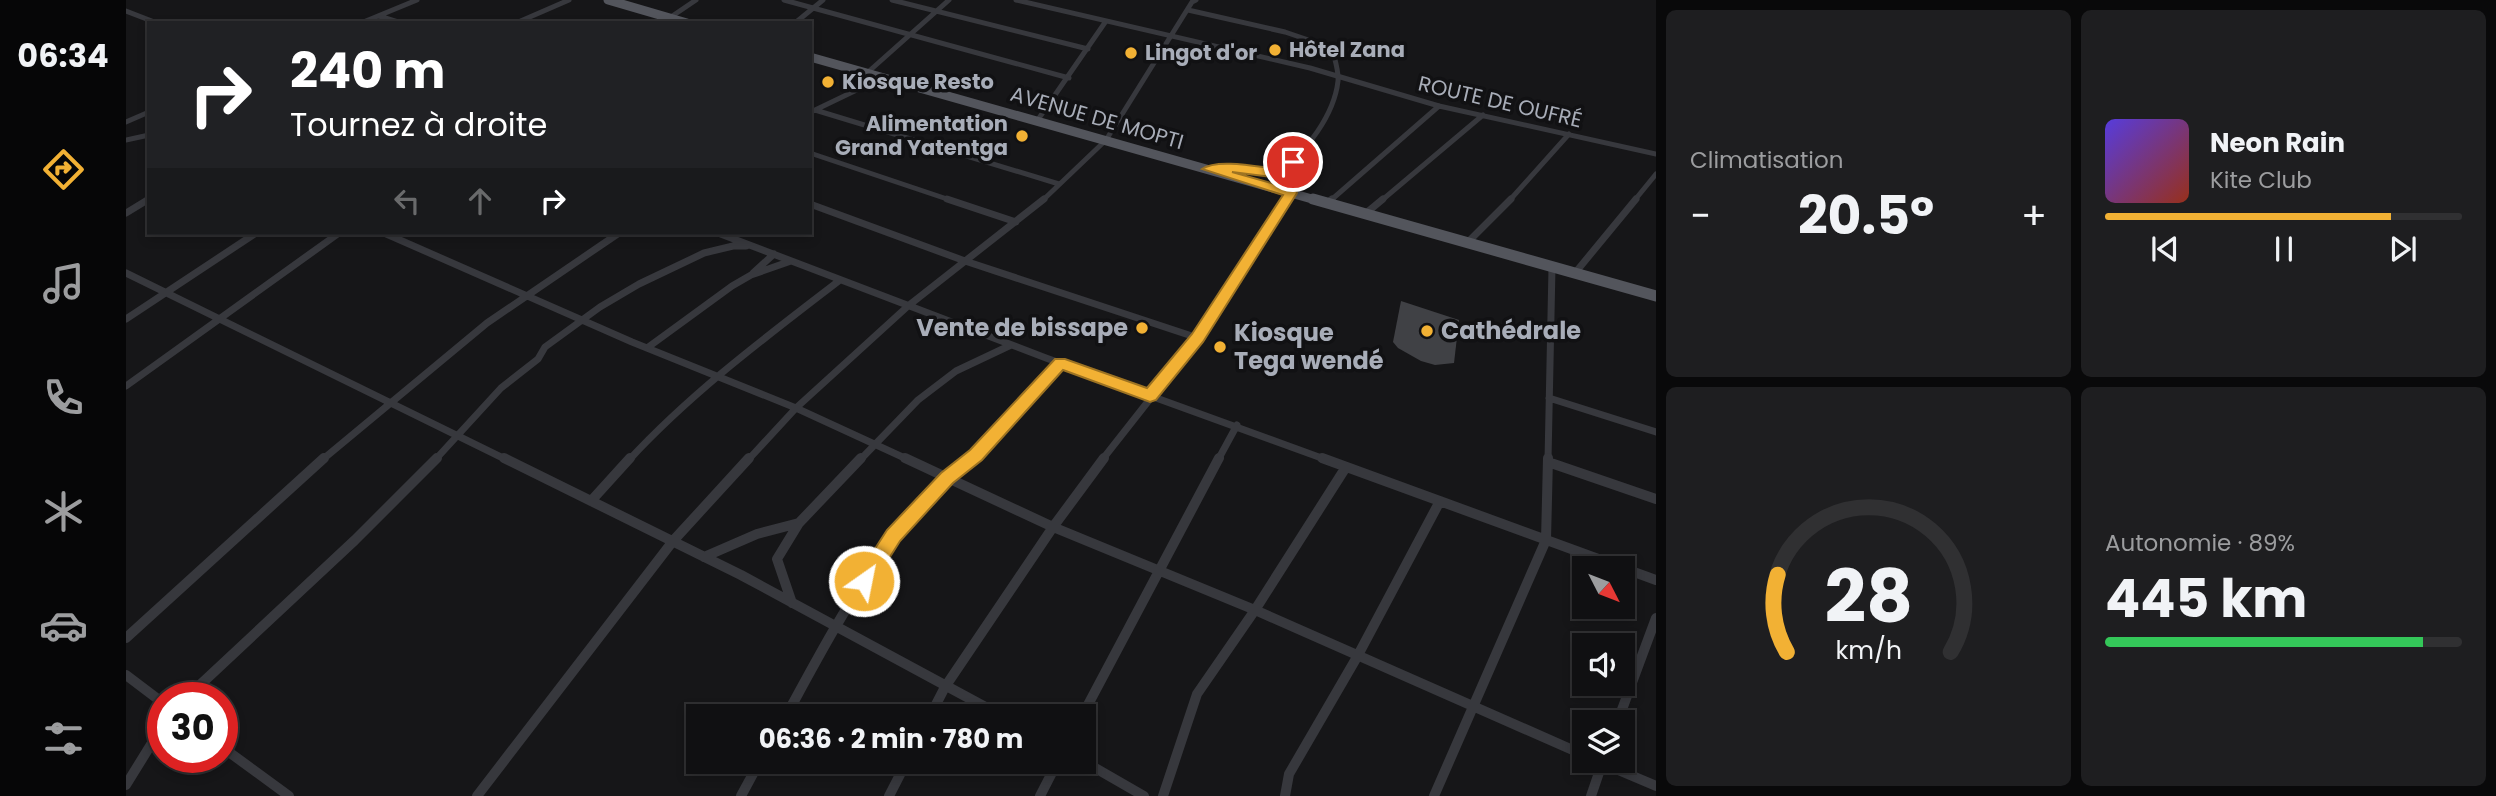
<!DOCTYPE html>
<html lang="fr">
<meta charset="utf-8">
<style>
:root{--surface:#101012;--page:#1e1e20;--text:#f1f3f6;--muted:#9c9d9f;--line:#303032;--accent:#f2b134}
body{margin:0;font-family:Poppins,sans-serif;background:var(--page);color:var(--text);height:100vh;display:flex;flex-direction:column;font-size:26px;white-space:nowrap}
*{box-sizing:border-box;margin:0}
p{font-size:23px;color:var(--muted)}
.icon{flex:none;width:38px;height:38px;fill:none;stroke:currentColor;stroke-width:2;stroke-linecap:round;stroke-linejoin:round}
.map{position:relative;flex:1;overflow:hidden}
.drawer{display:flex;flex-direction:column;gap:10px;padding:10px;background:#09090a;width:840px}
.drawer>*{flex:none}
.banner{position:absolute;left:21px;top:21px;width:665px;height:214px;border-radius:0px;box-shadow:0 4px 10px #0003,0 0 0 2px var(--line);background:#202124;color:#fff;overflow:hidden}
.needle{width:46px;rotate:132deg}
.fabs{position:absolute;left:1446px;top:556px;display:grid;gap:14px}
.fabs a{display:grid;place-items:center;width:63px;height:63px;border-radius:0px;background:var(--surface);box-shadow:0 4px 10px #0003,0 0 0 2px var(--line);font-size:35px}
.speed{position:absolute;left:21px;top:682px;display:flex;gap:14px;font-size:35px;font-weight:700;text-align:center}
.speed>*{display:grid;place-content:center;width:91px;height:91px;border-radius:50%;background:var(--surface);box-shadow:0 4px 10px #0003,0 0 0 2px var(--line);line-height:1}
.speed .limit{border:10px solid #d22;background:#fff;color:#111}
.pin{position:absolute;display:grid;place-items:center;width:60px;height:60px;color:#fff;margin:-30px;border:4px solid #fff;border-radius:50%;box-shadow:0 2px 7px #0007}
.me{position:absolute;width:77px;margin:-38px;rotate:33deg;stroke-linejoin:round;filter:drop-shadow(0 0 5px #0008)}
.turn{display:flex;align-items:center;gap:24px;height:147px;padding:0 28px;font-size:32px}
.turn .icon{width:91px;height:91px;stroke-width:2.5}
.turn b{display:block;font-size:49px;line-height:60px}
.lanes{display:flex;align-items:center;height:66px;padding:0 28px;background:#0003;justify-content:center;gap:35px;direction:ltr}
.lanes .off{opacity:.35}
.big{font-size:52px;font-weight:700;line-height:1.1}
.drawer .widget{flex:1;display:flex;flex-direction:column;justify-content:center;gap:10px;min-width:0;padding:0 24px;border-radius:10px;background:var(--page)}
.drawer .dial{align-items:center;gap:0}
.dial svg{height:182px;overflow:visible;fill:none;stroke:var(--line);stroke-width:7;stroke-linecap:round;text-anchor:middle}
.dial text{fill:var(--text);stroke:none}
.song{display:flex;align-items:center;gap:21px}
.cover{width:84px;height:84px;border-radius:10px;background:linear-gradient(135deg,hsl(250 70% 55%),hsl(10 70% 35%))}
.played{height:7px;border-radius:4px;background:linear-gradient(90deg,var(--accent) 80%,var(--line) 80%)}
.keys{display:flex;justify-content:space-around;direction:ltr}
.heat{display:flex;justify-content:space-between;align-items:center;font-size:38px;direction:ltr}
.charge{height:10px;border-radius:5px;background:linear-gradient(90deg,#34c759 89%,var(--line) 0)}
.drawer .tiles{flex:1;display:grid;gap:10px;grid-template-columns:repeat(2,1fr)}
.trip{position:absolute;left:560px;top:704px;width:410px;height:70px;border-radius:0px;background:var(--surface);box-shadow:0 4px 10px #0003,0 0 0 2px var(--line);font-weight:700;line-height:70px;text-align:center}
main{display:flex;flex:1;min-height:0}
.tabs{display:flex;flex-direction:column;width:126px;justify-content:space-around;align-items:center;background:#060607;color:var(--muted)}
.tabs .icon{width:49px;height:49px}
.tabs .current{color:var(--accent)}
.tabs b{font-size:32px;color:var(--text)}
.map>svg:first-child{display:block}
.building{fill:#404145}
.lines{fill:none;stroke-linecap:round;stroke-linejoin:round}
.street-far2{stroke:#37383d;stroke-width:5}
.street-far1{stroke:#37383d;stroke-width:7}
.street{stroke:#37383d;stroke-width:10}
.primary-far1{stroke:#53555c;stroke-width:9}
.primary{stroke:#53555c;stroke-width:11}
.route{fill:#f2b134;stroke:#9d7322;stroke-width:2}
.poi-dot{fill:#f2b134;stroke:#111113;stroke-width:2.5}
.labels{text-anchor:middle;stroke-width:7;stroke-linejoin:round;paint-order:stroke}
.far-poi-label{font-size:21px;font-weight:bold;fill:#a8adb8;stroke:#111113;text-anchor:start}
.far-street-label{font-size:21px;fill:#a8adb8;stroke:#111113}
.poi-label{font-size:24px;font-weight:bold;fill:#a8adb8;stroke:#111113;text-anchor:start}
</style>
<main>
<nav class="tabs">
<b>06:34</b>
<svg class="icon current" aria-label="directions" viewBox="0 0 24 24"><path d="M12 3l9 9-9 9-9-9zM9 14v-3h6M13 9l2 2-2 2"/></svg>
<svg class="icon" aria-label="music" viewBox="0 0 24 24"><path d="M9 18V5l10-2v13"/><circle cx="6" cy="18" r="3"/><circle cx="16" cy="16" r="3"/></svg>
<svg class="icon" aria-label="phone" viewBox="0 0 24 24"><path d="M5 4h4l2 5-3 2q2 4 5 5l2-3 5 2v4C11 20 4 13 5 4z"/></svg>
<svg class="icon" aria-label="climate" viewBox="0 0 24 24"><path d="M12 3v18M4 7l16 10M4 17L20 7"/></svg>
<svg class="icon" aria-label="car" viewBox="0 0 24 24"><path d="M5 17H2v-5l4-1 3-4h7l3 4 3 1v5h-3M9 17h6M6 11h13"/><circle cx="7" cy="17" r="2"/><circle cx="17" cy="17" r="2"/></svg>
<svg class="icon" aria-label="filters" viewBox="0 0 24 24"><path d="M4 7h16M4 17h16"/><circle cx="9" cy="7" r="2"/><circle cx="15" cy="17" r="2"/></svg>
</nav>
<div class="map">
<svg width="1530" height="796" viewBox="0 0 1530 796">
<rect width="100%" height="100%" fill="#161618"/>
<path class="building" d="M1275,301l58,19 -5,43 -19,2 -14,-4 -23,-13 -5,-6z"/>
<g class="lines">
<path class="street-far2" d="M658,0l285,78
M766,0l196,49
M890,0l294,68 129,38 217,48
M1062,10l97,22 47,16c2,10 7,22 6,33 -4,36 -32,68 -57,93l-51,-6 -19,1
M0,11l31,12
M253,16l22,7
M235,23l56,-23
M390,23l53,-23
M536,23l34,-23
M669,23l28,-23
M741,73l82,-73
M689,110l244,74
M687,111l52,-25 24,-6
M911,121l69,-100
M0,122l23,-10
M0,140l23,-5
M684,153l143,48
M20,201l3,-2
M916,201l64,-61 86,-138 4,-2
M1160,201l5,-8
M1204,201l109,-95
M1255,201l102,-86
M1383,201l60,-67
M1508,201l22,-27"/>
<path class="street-far1" d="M821,199l69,23
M1201,203l5,-4
M684,204l155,57 233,77
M0,213l23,-14
M1239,214l18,-15
M258,233l248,109 164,66 113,52
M592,233l328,125 281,102
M1341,243l44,-44
M0,273l381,187
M627,273l21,-19
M1449,273l61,-74
M0,319l130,-86
M521,348l85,-62 19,-11 40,-14
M0,386l213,-153
M1423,398l107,34
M196,460l165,-137 132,-90
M309,460l66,-72 37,-29 7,-12 55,-40 39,-23 65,-31 29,-7h13
M503,460c63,-68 137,-123 211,-180
M622,460l48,-52 112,-102 136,-107
M734,460l58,-60 38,-29 55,-26
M843,460l91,-97
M976,460l96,-122 89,-139
M1092,460l19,-35
M1422,460l4,-193"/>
<path class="street" d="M378,458l237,117 261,141
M779,458l148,69 202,83 329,145
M1196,458l334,122
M1422,462l108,37
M465,501l39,-43
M578,557l53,-23 42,-11
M666,603l-15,-44 22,-36 62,-65
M0,638l198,-180
M0,675l37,28
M60,698l169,-158 82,-82
M660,716c51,-93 101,-191 186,-258
M804,716l15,-29 108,-160 51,-69
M956,716l137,-258
M1491,723l39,-105
M96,747l67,49
M957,761l61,35
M1471,761l59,25
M0,785l37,-60
M351,796l196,-255 76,-83
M615,796l19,-35
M763,796l18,-35
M914,796l18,-35
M1037,796l34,-102 58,-84 91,-143
M1159,796l4,-22 68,-117 83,-156
M1308,796l112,-256 2,-82
M1465,796l12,-35"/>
<path class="primary-far1" d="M482,0l79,23
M684,57l509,144"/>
<path class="primary" d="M1187,199l343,97"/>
</g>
<path class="route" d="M1167,159l6,3 -18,16 -49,-6 64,18 1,3 -94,149 -47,58 -6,2 -87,-32 -81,90 -29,23 -53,58 -29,46 -7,3 -6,-3 -3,-6 3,-6 29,-45 54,-57 29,-23 85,-91h10l82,29 45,-54 91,-139 -81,-26c15,-11 57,-2 76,0z"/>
<g class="poi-dot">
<circle cx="1149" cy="50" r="7"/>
<circle cx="1005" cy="53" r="7"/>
<circle cx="702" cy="82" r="7"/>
<circle cx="896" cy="136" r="7"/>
<circle cx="1016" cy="328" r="7"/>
<circle cx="1301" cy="331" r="7"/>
<circle cx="1094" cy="347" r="7"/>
</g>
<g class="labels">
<g class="far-poi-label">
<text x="1163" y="57">Hôtel Zana</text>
<text x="1019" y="60">Lingot d'or</text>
<text x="716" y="89">Kiosque Resto</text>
<text x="882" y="131" text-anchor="end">Alimentation<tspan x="882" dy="24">Grand Yatentga</tspan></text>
</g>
<g class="far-street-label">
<text transform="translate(1374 102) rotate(13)" y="7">ROUTE DE OUFRÉ</text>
<text transform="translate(971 118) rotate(16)" y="7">AVENUE DE MOPTI</text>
</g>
<g class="poi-label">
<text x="1002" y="336" text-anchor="end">Vente de bissape</text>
<text x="1315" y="339">Cathédrale</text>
<text x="1108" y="341">Kiosque<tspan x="1108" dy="28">Tega wendé</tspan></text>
</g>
</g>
</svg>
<div class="fabs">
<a><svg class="needle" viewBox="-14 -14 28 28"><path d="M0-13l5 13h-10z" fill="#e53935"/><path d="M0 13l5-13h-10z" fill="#9c9d9f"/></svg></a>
<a><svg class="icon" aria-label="sound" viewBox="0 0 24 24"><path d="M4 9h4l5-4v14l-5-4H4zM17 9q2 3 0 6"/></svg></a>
<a><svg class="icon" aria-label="layers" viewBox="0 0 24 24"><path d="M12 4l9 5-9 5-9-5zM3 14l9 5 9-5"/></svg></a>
</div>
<div class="speed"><div class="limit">30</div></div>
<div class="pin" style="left:1167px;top:162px;background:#d93025"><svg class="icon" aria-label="arrive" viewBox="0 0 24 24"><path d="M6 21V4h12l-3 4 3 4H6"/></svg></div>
<svg class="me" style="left:738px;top:581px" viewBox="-20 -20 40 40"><circle r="17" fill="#f2b134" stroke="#fff" stroke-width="3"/><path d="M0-11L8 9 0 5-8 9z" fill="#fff"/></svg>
<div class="trip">06:36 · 2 min · 780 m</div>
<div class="banner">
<div class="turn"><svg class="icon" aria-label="right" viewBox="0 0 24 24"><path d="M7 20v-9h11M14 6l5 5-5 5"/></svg><div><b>240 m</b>Tournez à droite</div></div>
<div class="lanes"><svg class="icon off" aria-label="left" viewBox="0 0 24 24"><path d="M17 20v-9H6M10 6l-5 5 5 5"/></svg><svg class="icon off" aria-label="ahead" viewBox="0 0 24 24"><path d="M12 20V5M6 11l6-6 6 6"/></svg><svg class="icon" aria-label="right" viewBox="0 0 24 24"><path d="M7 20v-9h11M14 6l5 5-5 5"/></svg></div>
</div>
</div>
<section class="drawer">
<div class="tiles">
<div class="widget"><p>Climatisation</p>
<div class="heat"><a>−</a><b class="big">20.5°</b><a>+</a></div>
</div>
<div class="widget">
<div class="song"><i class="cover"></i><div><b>Neon Rain</b><p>Kite Club</p></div></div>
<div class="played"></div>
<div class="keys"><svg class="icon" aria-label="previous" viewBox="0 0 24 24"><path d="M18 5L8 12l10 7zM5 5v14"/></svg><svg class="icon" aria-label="pause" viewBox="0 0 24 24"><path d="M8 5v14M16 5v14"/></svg><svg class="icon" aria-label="next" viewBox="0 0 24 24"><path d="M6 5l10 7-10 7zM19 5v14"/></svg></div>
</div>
<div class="widget dial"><svg viewBox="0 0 100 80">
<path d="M14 69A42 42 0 1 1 86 69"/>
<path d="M14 69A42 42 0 0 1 10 35" stroke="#f2b134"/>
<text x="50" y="56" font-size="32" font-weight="700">28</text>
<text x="50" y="72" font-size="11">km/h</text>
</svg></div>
<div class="widget"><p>Autonomie · 89%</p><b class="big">445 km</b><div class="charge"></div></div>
</div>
</section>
</main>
